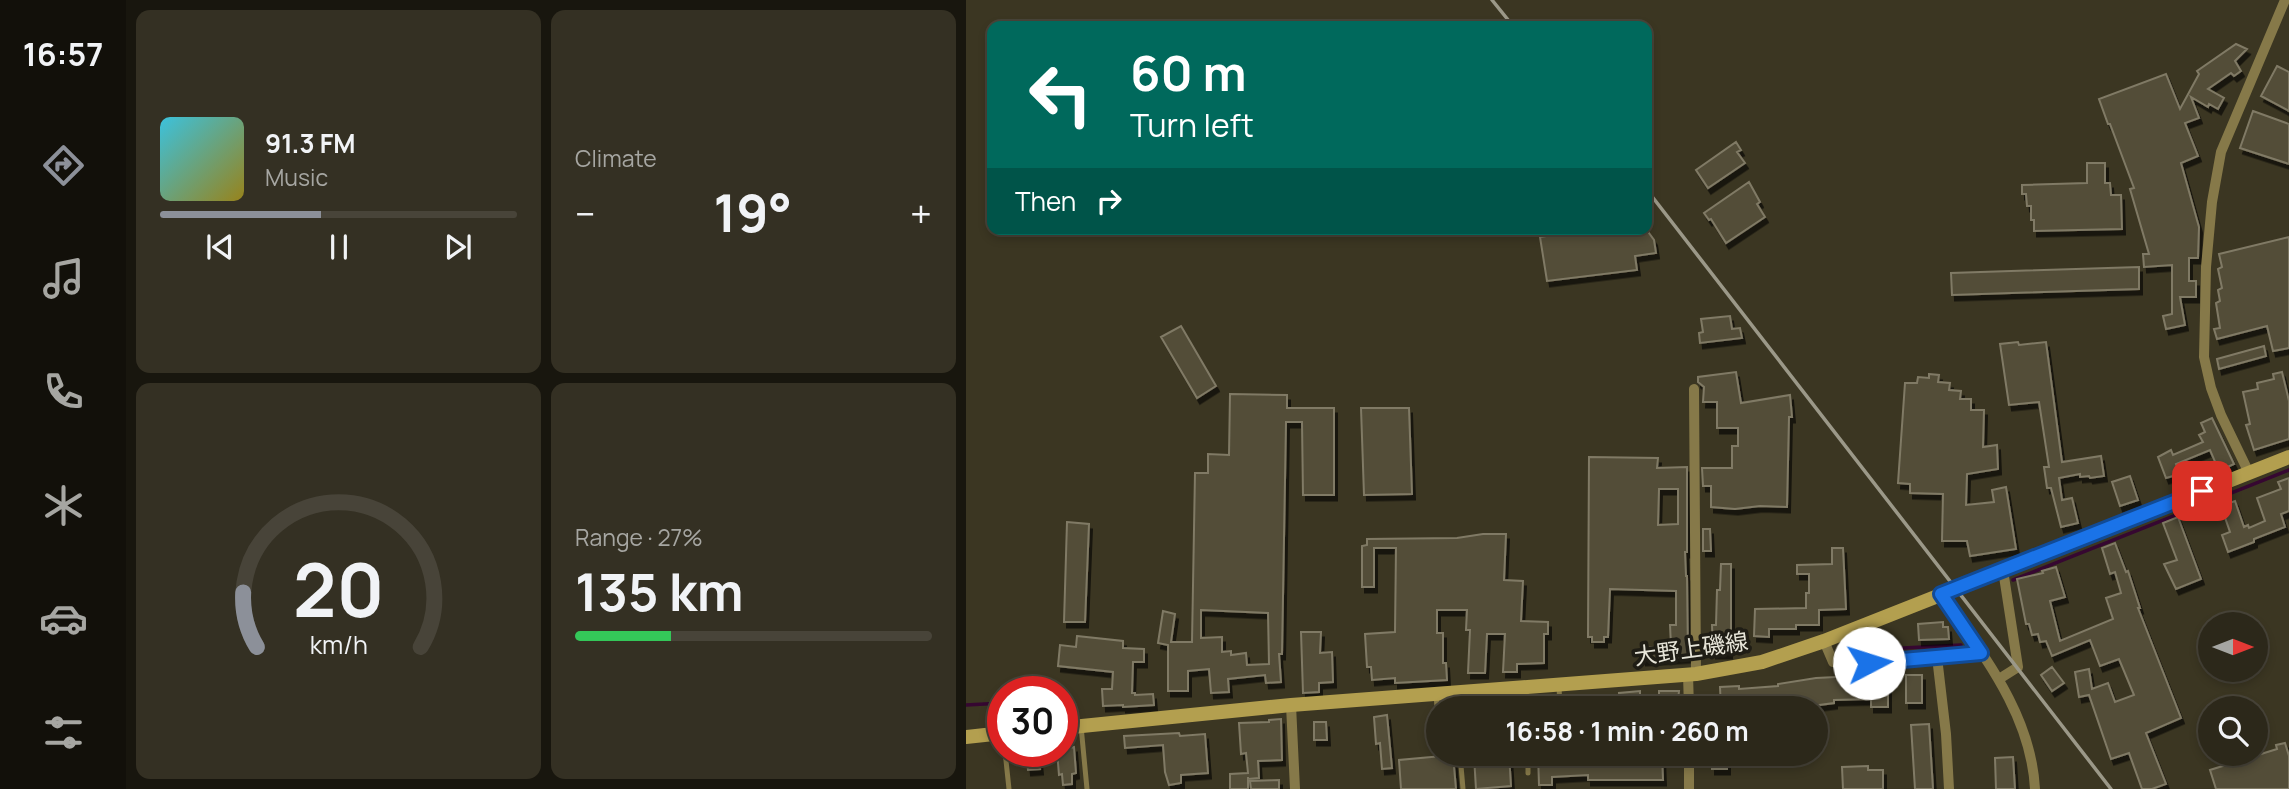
<!DOCTYPE html>
<meta charset="utf-8">
<style>
:root{--surface:#2c281a;--page:#343023;--text:#f1f3f6;--muted:#a6a6a2;--line:#484439;--accent:#8c9099}
body{margin:0;font-family:Manrope,"Noto Sans JP",sans-serif;background:var(--page);color:var(--text);height:100vh;display:flex;flex-direction:column;font-size:26px;white-space:nowrap}
*{box-sizing:border-box;margin:0}
p{font-size:23px;color:var(--muted)}
.icon{flex:none;width:38px;height:38px;fill:none;stroke:currentColor;stroke-width:2;stroke-linecap:round;stroke-linejoin:round}
.map{position:relative;flex:1;overflow:hidden}
.details{display:flex;flex-direction:column;gap:10px;padding:10px;background:#18160e;width:840px}
.details>*{flex:none}
.guide{position:absolute;left:21px;top:21px;width:665px;height:214px;border-radius:14px;box-shadow:0 4px 10px #0003,0 0 0 2px var(--line);background:#00695c;color:#fff;overflow:hidden}
.needle{width:46px;rotate:90deg}
.controls{position:absolute;left:1232px;top:612px;display:grid;gap:14px}
.controls a{display:grid;place-items:center;width:70px;height:70px;border-radius:50%;background:var(--surface);box-shadow:0 4px 10px #0003,0 0 0 2px var(--line);font-size:35px}
.speed{position:absolute;left:21px;top:676px;display:flex;gap:14px;font-size:35px;font-weight:700;text-align:center}
.speed>*{display:grid;place-content:center;width:91px;height:91px;border-radius:50%;background:var(--surface);box-shadow:0 4px 10px #0003,0 0 0 2px var(--line);line-height:1}
.speed .limit{border:10px solid #d22;background:#fff;color:#111}
.pin{position:absolute;display:grid;place-items:center;width:60px;height:60px;color:#fff;margin:-30px;border-radius:14px;box-shadow:0 4px 10px #0006}
.me{position:absolute;width:77px;margin:-38px;rotate:85deg;stroke-linejoin:round;filter:drop-shadow(0 0 5px #0008)}
.turn{display:flex;align-items:center;gap:24px;height:147px;padding:0 28px;font-size:32px}
.turn .icon{width:91px;height:91px;stroke-width:2.5}
.turn b{display:block;font-size:49px;line-height:60px}
.then{display:flex;align-items:center;height:66px;padding:0 28px;background:#0003;gap:14px;font-size:26px}
.big{font-size:52px;font-weight:700;line-height:1.1}
.details .widget{flex:1;display:flex;flex-direction:column;justify-content:center;gap:10px;min-width:0;padding:0 24px;border-radius:14px;background:var(--page)}
.details .dial{align-items:center;gap:0}
.dial svg{height:182px;overflow:visible;fill:none;stroke:var(--line);stroke-width:7;stroke-linecap:round;text-anchor:middle}
.dial text{fill:var(--text);stroke:none}
.song{display:flex;align-items:center;gap:21px}
.cover{width:84px;height:84px;border-radius:10px;background:linear-gradient(135deg,hsl(190 70% 55%),hsl(50 70% 35%))}
.played{height:7px;border-radius:4px;background:linear-gradient(90deg,var(--accent) 45%,var(--line) 45%)}
.keys{display:flex;justify-content:space-around;direction:ltr}
.heat{display:flex;justify-content:space-between;align-items:center;font-size:38px;direction:ltr}
.charge{height:10px;border-radius:5px;background:linear-gradient(90deg,#34c759 27%,var(--line) 0)}
.details .tiles{flex:1;display:grid;gap:10px;grid-template-columns:repeat(2,1fr)}
.trip{position:absolute;left:460px;top:696px;width:402px;height:70px;border-radius:35px;background:var(--surface);box-shadow:0 4px 10px #0003,0 0 0 2px var(--line);font-weight:700;line-height:70px;text-align:center}
main{display:flex;flex:1;min-height:0}
.menu{display:flex;flex-direction:column;width:126px;justify-content:space-around;align-items:center;background:#12100a;color:var(--muted)}
.menu .icon{width:49px;height:49px}
.menu .on{color:var(--accent)}
.menu b{font-size:32px;color:var(--text)}
.map>svg:first-child{display:block}
.lines{fill:none;stroke-linecap:round;stroke-linejoin:round}
.stream{stroke:#360731;stroke-width:3.5}
.building{fill:#524d39;stroke:#807a65;stroke-width:2;fill-rule:evenodd;filter:url(#shadow)}
.lane{stroke:#867949;stroke-width:5}
.street{stroke:#867949;stroke-width:10}
.secondary{stroke:#b39f4f;stroke-width:14}
.rail{stroke:#9b9888;stroke-width:3.5}
.route-casing{stroke:#114b97;stroke-width:18}
.route{stroke:#1a73e8;stroke-width:12}
.labels{text-anchor:middle;stroke-width:7;stroke-linejoin:round;paint-order:stroke}
.street-label{font-size:23px;fill:#e7e5d9;stroke:#1f1d15}
</style>
<main>
<nav class="menu">
<b>16:57</b>
<svg class="icon on" aria-label="directions" viewBox="0 0 24 24"><path d="M12 3l9 9-9 9-9-9zM9 14v-3h6M13 9l2 2-2 2"/></svg>
<svg class="icon" aria-label="music" viewBox="0 0 24 24"><path d="M9 18V5l10-2v13"/><circle cx="6" cy="18" r="3"/><circle cx="16" cy="16" r="3"/></svg>
<svg class="icon" aria-label="phone" viewBox="0 0 24 24"><path d="M5 4h4l2 5-3 2q2 4 5 5l2-3 5 2v4C11 20 4 13 5 4z"/></svg>
<svg class="icon" aria-label="climate" viewBox="0 0 24 24"><path d="M12 3v18M4 7l16 10M4 17L20 7"/></svg>
<svg class="icon" aria-label="car" viewBox="0 0 24 24"><path d="M5 17H2v-5l4-1 3-4h7l3 4 3 1v5h-3M9 17h6M6 11h13"/><circle cx="7" cy="17" r="2"/><circle cx="17" cy="17" r="2"/></svg>
<svg class="icon" aria-label="filters" viewBox="0 0 24 24"><path d="M4 7h16M4 17h16"/><circle cx="9" cy="7" r="2"/><circle cx="15" cy="17" r="2"/></svg>
</nav>
<section class="details">
<div class="tiles">
<div class="widget">
<div class="song"><i class="cover"></i><div><b>91.3 FM</b><p>Music</p></div></div>
<div class="played"></div>
<div class="keys"><svg class="icon" aria-label="previous" viewBox="0 0 24 24"><path d="M18 5L8 12l10 7zM5 5v14"/></svg><svg class="icon" aria-label="pause" viewBox="0 0 24 24"><path d="M8 5v14M16 5v14"/></svg><svg class="icon" aria-label="next" viewBox="0 0 24 24"><path d="M6 5l10 7-10 7zM19 5v14"/></svg></div>
</div>
<div class="widget"><p>Climate</p>
<div class="heat"><a>−</a><b class="big">19°</b><a>+</a></div>
</div>
<div class="widget dial"><svg viewBox="0 0 100 80">
<path d="M14 69A42 42 0 1 1 86 69"/>
<path d="M14 69A42 42 0 0 1 8 45" stroke="#8c9099"/>
<text x="50" y="56" font-size="32" font-weight="700">20</text>
<text x="50" y="72" font-size="11">km/h</text>
</svg></div>
<div class="widget"><p>Range · 27%</p><b class="big">135 km</b><div class="charge"></div></div>
</div>
</section>
<div class="map">
<svg width="1323" height="789" viewBox="0 0 1323 789">
<defs>
<filter id="shadow"><feDropShadow dx="3" dy="5.5" stdDeviation="0" flood-color="#0009"/></filter>
</defs>
<rect width="100%" height="100%" fill="#3b3622"/>
<g class="lines">
<path class="stream" d="M1047,580l276,-110
M880,651l115,-6
M0,705l37,-2"/>
</g>
<path class="building" d="M1270,44l11,5 -12,12 6,10 -7,5 -3,-3 -23,16 16,9 -6,11 -9,-5 -1,3 -17,-10 8,21 -14,5 13,33 -17,7 18,64 -1,31h-9v23h7v16h-16l5,28 -19,4 -3,-13 9,-2v-49l-28,2 -1,-13h6l-19,-65 4,-1 -24,-64h-2l-9,-25 67,-25 14,35 19,-35 -2,-3z
M1311,66l12,6v39l-28,-15z
M1287,111l36,13v40l-49,-16z
M770,142l5,8 -4,2 8,11 -37,25 -12,-18z
M1121,163h18v20h5l1,12h10l1,34 -88,2v-11h-3v-14h-4l-1,-12h-4v-9l65,-2z
M783,182l11,20 -3,2 8,13 -39,26 -15,-24 -2,1 -5,-7z
M625,229h55l8,11 2,13 -21,3 2,14 -90,11 -7,-44z
M1323,237v111l-16,3 -6,-25 -50,13 -3,-10 6,-1 -4,-25 4,-2 -2,-11 4,-2 -4,-19 4,-2 -3,-13z
M1173,267v22l-187,6 -1,-22z
M764,316l2,13 8,-1 2,10 -42,5 -1,-10 4,-1 -2,-13z
M215,326l35,60 -19,12 -36,-61z
M1052,342l1,3 27,-3 16,120 39,-6 3,20 -14,2 -1,-2 -9,1v-3l-21,4 3,22 10,-2 6,25 -17,4 -10,-39h-4l-3,-21h5l-10,-65 -30,3 -9,-61z
M1298,346l2,10 -47,13 -2,-10z
M770,372l5,31 49,-8 2,22h-3l-2,90 -27,-1 -25,3 -24,-2v-21h-8l-1,-18h30v-22h6v-18h-21v-26h-14l1,-15 -6,-5v-5z
M1316,372l7,29v38l-35,11 -8,-25 4,-1 -7,-32 15,-3 -1,-6 17,-4 -1,-5z
M963,374l10,1 -1,7 12,1 -1,7 12,1 -1,8h11v11h13l-1,37 14,-2 1,24 -31,5 -1,31 28,-3 -2,-12 14,-3 10,62 -46,7 -3,-15h-25l1,-47 -33,-1v-9l-12,-1 7,-100h12l1,-6 11,1z
M264,394l57,1v13h47v87h-31l-1,-73h-16l-4,232h-3l2,28 -15,1 -1,-8 -37,4 1,13 -18,1 -2,-24 -21,2v20h-20v-46l-10,-2 5,-32 12,3 -4,28h21l3,-169h13v-19l21,1zM235,610l67,3 1,51 -22,1 -1,-12 -15,2v-4l-9,1v-15l-21,1z
M395,408h48l3,86 -48,1z
M1246,418l22,46 -15,7 -9,-21 -34,14 4,10 -14,4 -8,-21 13,-7 2,5 30,-13 -4,-7 6,-3 -4,-9z
M623,457l69,1 -1,10 30,-1v85h-2l1,24h1l1,81 -45,3 -1,-12 29,-2 -1,-21h6v-34l-66,-2 -2,48h-4v5h-12v-5h-4zM693,489h19v35l-20,1z
M1164,476l8,24 -18,6 -8,-24z
M1323,478v33l-8,3 4,13 -31,12v3l-26,10 -6,-17 8,-3 -9,-26 14,-5 9,26 4,-2 1,3 16,-7 -8,-23 24,-9 -3,-7z
M1212,517l23,62 -25,10 -12,-25 13,-4 -14,-37z
M101,522l22,2 -4,98h-21z
M737,529h7l1,22h-8z
M517,534h23l-2,46 19,1 -2,40 27,1v12h-4v29l-27,1v8h-14l2,-38h-18l-2,39h-17l2,-43h-4l1,-20h-30v23h6v30h3l1,17 -52,3v-5l-23,2 -1,-13h-4l-2,-33 30,-2 1,-84h-22v39h-12v-41l5,-1v-6l90,-1z
M1149,543l11,29 2,-1 12,37h-2l43,110 -35,15 20,51 -14,5h-10l-13,-36 -18,6 -22,-64 -10,2 -4,-25 14,-3 3,20 16,-6 7,19 19,-7 -15,-36 -19,7 -10,-26 -38,16 -6,-15 -6,1 -2,-8 -6,1 -3,-11h-3l-9,-45 26,-6 -1,-2 14,-4 9,30 -15,4 10,40 53,-22 -7,-21 15,-5 -6,-21 -5,2 -8,-26z
M866,548h11l3,61 -27,1v15h-23v4h-27v8l-15,-1 1,-27 51,-1v-15h3v-19h-12v-9l35,-1z
M755,564h10v71l11,-1v13h-13v6h-16l-1,-28h4l1,-35h3z
M977,622v5h5l1,12 -30,1 -1,-16z
M335,632h20l-1,21 12,-1 1,30 -14,1v9l-16,1z
M111,636l46,5v7l21,1v13h-11l-1,31h3v2l18,-1 1,11 -31,2v-2l-20,1 -1,-17h10l1,-17 -55,-6 2,-21 16,2z
M1086,667l12,16 -12,8 -11,-16z
M940,675h16v28h-16z
M890,676v4l32,-1v28h-17v-8l-37,1v3l-45,6h-68l-1,-22 19,-1v3l39,-3v-2l38,-6z
M674,691v12l-20,1 -1,-11z
M693,691h20l-2,18h-18z
M599,697h16v12h-16z
M421,715l5,53 -10,1 -2,-26 -4,1 -2,-27z
M315,719l1,41 -24,1 1,17 -11,1v-2v12h-18v-15l18,-1 -2,-20 -5,1 -2,-31 30,-1v-2z
M348,722h12l1,18h-13z
M963,724l4,65h-18l-4,-64z
M213,733l1,3 25,-2 3,39 -27,2v8l-12,2 -4,-13 -2,-27 -38,3 -1,-12z
M1319,743l4,13v33h-73l-6,-19 67,-21 -1,-4z
M108,747l2,26 -4,1v10l-9,1 -1,-11 -3,1 -2,-24z
M60,751h12l2,18 -12,1z
M543,754l2,32 -35,3 -2,-33z
M572,754h18l2,8 4,2 5,-3 -1,-7h12l1,4 83,-4 1,26h-75v-5l-36,2v8h-13z
M487,755l3,34h-55l-2,-29z
M746,755h15v14h-15z
M1047,757l2,32h-19l-1,-31z
M902,766v4h15v19h-40l-1,-22z
M313,780v9h-28l-1,-8z"/>
<g class="lines">
<path class="lane" d="M593,686l1,23
M560,688l1,21
M470,695l2,24
M115,726l6,63
M39,751l4,38
M494,754l3,35
M562,754v19
M595,754l1,5"/>
<path class="street" d="M728,389l2,285
M1283,473l-28,-58 -10,-27 -7,-31 2,-90 6,-65 9,-50 64,-152
M975,594c41,60 90,119 94,195
M858,641l9,21 36,1 112,-10
M971,657l9,77 3,55
M722,674l1,35
M1033,679l19,-12 -15,-97
M325,705l4,84
M723,789v-35"/>
<path class="secondary" d="M96,728l229,-23 405,-31 66,-12 62,-21 465,-184
M0,737l37,-4"/>
<path class="rail" d="M526,0l21,26
M681,190l464,599"/>
</g>
<g class="lines">
<g class="route-casing">
<path id="route" d="M903,663l112,-10 -40,-59 261,-103"/>
</g>
<use href="#route" class="route"/>
</g>
<g class="labels">
<g class="street-label">
<text transform="translate(725 649) rotate(-8)" y="8">大野上磯線</text>
</g>
</g>
</svg>
<div class="controls">
<a><svg class="needle" viewBox="-14 -14 28 28"><path d="M0-13l5 13h-10z" fill="#e53935"/><path d="M0 13l5-13h-10z" fill="#a6a6a2"/></svg></a>
<a><svg class="icon" aria-label="search" viewBox="0 0 24 24"><circle cx="10" cy="10" r="6"/><path d="M15 15l6 6"/></svg></a>
</div>
<div class="speed"><div class="limit">30</div></div>
<div class="pin" style="left:1236px;top:491px;background:#d93025"><svg class="icon" aria-label="arrive" viewBox="0 0 24 24"><path d="M6 21V4h12l-3 4 3 4H6"/></svg></div>
<svg class="me" style="left:903px;top:663px" viewBox="-20 -20 40 40"><circle r="19" fill="#fff"/><path d="M0-13L10 11 0 6-10 11z" fill="#1a73e8"/></svg>
<div class="trip">16:58 · 1 min · 260 m</div>
<div class="guide">
<div class="turn"><svg class="icon" aria-label="left" viewBox="0 0 24 24"><path d="M17 20v-9H6M10 6l-5 5 5 5"/></svg><div><b>60 m</b>Turn left</div></div>
<div class="then">Then<svg class="icon" aria-label="right" viewBox="0 0 24 24"><path d="M7 20v-9h11M14 6l5 5-5 5"/></svg></div>
</div>
</div>
</main>
